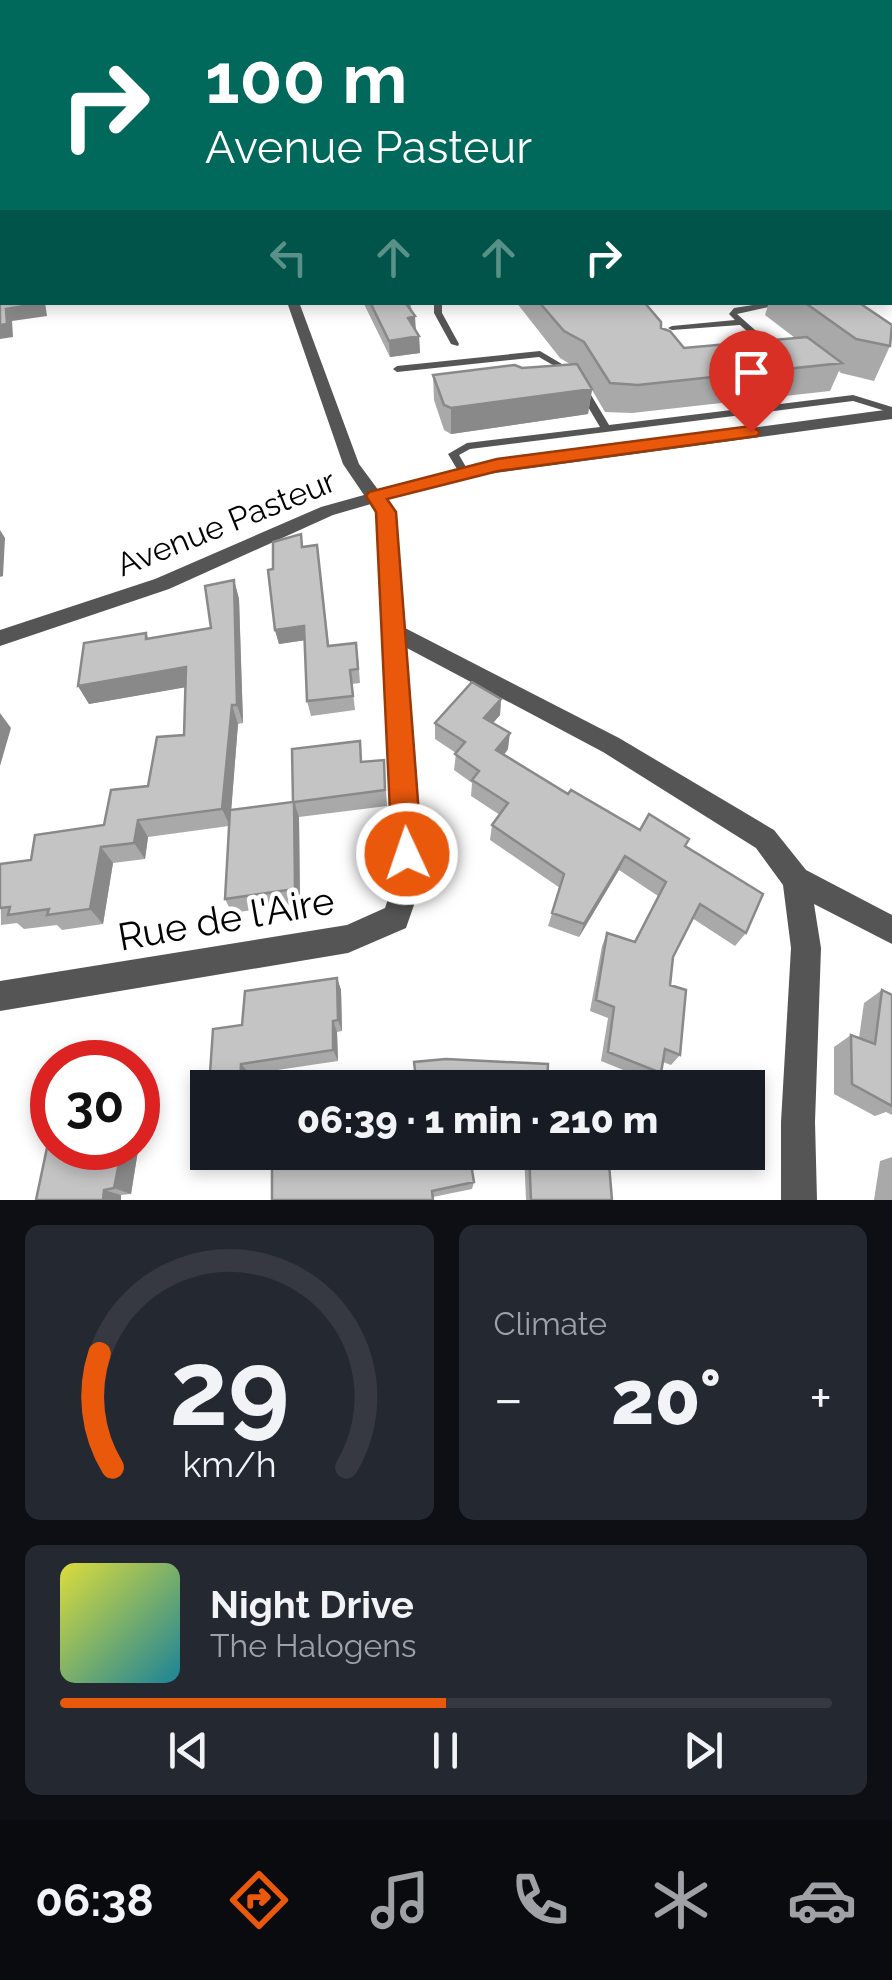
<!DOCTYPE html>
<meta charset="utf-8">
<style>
:root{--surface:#171b24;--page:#242831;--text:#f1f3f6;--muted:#9ea1a6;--line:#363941;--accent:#ea580c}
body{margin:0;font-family:Raleway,sans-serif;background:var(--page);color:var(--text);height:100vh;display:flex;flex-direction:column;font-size:38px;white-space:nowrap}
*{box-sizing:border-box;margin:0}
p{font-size:32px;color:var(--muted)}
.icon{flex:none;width:55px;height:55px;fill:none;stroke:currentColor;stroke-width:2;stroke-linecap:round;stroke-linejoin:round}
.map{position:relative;height:1200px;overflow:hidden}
.panel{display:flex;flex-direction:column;gap:25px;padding:25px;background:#0d0f14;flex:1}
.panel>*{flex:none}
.hud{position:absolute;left:0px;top:0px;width:892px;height:305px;box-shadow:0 5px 15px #0003;background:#00695c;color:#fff;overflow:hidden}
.speed{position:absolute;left:30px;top:1040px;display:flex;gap:20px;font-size:50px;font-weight:700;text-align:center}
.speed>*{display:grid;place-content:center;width:130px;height:130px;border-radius:50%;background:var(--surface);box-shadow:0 5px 15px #0003;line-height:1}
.speed .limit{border:15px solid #d22;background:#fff;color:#111}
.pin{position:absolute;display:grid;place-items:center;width:85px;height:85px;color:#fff;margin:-102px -42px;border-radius:50% 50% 50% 0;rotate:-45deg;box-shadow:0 0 10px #0007}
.pin .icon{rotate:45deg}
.me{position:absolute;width:110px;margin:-55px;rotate:357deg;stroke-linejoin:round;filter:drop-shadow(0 0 8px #0008)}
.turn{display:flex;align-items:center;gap:35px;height:210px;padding:0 40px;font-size:45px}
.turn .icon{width:130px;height:130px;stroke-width:2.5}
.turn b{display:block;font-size:70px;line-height:85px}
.lanes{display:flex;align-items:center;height:95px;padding:0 40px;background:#0003;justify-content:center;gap:50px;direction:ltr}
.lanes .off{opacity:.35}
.big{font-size:75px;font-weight:800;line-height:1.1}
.panel .widget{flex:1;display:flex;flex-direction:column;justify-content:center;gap:15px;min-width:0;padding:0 35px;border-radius:15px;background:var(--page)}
.panel .dial{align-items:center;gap:0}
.dial svg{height:260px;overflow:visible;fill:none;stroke:var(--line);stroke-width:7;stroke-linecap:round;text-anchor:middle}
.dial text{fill:var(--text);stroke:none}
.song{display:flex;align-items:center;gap:30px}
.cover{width:120px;height:120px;border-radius:15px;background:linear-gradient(135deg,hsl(60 70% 55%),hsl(190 70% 35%))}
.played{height:10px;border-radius:5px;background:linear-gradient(90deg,var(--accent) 50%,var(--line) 50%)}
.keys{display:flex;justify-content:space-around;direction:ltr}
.heat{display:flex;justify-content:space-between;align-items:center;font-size:55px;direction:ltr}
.panel .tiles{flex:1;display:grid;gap:25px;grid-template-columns:1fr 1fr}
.widget:last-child{grid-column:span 2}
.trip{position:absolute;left:190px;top:1070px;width:575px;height:100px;border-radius:0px;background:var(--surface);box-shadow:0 5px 15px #0003;font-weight:800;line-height:100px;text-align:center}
.tabs{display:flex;height:160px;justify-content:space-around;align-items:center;background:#090b0e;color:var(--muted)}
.tabs .icon{width:70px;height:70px}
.tabs .on{color:var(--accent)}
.tabs b{font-size:45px;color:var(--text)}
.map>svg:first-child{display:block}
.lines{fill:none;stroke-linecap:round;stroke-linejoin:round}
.service{fill:#555;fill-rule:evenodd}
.minor{fill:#555;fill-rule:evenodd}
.wall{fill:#a9a9a9}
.shaded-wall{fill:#898989}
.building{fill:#c4c4c4;stroke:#898989;stroke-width:2.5}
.route{fill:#ea580c;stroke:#983908;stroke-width:2.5}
.labels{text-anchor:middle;stroke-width:9;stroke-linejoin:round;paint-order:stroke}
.street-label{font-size:32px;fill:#000;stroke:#fff}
.near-street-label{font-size:38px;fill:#000;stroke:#fff}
</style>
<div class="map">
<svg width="892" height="1200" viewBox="0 0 892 1200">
<rect width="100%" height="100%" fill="#fff"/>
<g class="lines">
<path class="service" d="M434,302h8v11l17,31 -1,2 -7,-2 -17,-31z
M771,302h21l-55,12 28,25 1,2 -4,2 -18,2v-4l12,-2 -16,-14 -68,5 -4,-2 4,-2 63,-6 -6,-6 5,-6z
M540,351l37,22 -7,2 -31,-18 -142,15 -4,-3 4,-3z
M583,387l5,3 21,35 244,-30 39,12v6l-39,-12 -383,48 -11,6 10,17 -5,3 -4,-1 -12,-20 19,-11 133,-16 -22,-37z"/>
<path class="minor" d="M890,150h2v2h-2z
M287,302h12l60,162 20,27 85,-24 428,-58v10l-426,58 -80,23 9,13 8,114 216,111 155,92 32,40 86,45v29l-78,-40 7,44 -6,174 2,78h-36v-78l10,-174 -8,-63 -27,-37 -153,-96 -198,-105 17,235 -16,46 -58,25 -348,58v-30l347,-56 38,-17 9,-26 -17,-369 -6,-9 -38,11 -164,74 -169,57v-16l155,-51 166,-72 43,-12 -21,-31z"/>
</g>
<path class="wall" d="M363,302h47l6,28 3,6 1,17 -30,4z
M516,302h128l17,26 23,20 111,-10 -30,-23 4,-13h89l32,44 -16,35 -33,-8 -2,-2 -9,20 -198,22 -27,-1 -13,-22 -4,24 -137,20 -7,-4 -10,-30 -1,-25 137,-11 -10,-6z
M317,545l12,101 29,11 2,26 -8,1 3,26 -44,6 -4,-15 -2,-61 -26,4 -4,-14 29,-83z
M234,580l5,19 4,124 -5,1 -7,86 62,-8 69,-41 23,14 2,31 -88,11 1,86 -68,10 -7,-14 4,-73 -81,11 -3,22 -32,4 -10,61 -41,6 -5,-5 -33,4 -7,-6 -16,2 -1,-61 31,-4 73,-35 44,-39 36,-51 1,-48 -96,17 -11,-18 68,-53 3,6 62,-11z
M501,699l-1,16 -7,8 15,26 -4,6 64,39 72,36 45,16 61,87 -11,13 -43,-28 -19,39 -3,28 10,70 -9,10 -8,-3 -2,11 -8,9 -52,-21 7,-43 -18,-7 12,-65 5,-13 28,9 23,-46 -39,-26 -40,67 -31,-11 12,-38 -70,-48 2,-15 8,-10 -29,-19 1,-13 -18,-13 2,-17 -21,-14v-16z
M337,978l4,12 1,41 -5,1 1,29 -88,13 -1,14h-40l33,-63z
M882,990l10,5v120l-6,-3 -11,4 -41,-22v-47l17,-12 8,3 5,-35z
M138,1144h1l-8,50 -10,1v5h-85l102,-52z
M524,1152h84l4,48h-86z
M892,1157v43h-18l6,-39z
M474,1182l-2,7 -39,8 -161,3z"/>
<path class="shaded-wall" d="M45,302l2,14 -35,5 1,16 -13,2v-14l6,-16z
M415,316l1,16 -8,-14z
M419,336l1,17 -30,4 -1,-16z
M592,389l-4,25 -137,20v-26z
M0,530l5,8 -2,38 -3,1z
M234,580l5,19 4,124 -6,-18z
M304,626l3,14 -28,4 -4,-14z
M186,667l7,19 -104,18 -11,-18z
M501,699l-1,16 -17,19 1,-16z
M232,705l6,19 -8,102 -8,-17z
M0,713l11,15 -11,38z
M510,733l-2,16 -13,17 1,-16z
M294,802l5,15 1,86 -5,-14z
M138,820l10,17 -3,22 -11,-16z
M101,847l12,16 -10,61 -13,-15z
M625,856l-6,14 -40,67 5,-13z
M337,978l4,12 1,41 -4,-11z
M333,1021l4,11 1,29 -5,-11z
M241,1064l9,10 -1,14h-9z
M138,1144h1l-8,50 -17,-6 8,-40h16z
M104,1190l17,5v5h-18z"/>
<path class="building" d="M1,206l1,1v26l-2,-7z
M0,290h2v12l40,1 -36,6 1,15 -7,1z
M370,302h35l10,14 -7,2 11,18 -30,5z
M539,302h105l17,20v6l9,3 14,17 123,-11 35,26 -204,22 -28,-2 -26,-41 -20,-11z
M804,302h54l34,23 -2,21 -34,-7z
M577,364l15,25 -141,19 -7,-3 -11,-30 82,-10 7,3z
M301,534l1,13 15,-2 11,101 28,-3 2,26 -8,1 3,26 -46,5 -3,-75 -29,4 -7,-60 5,-1v-27z
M234,580l3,125h-5l-10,104 -84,11 -4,23 -33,4 -11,62 -43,6 2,-6 -41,6 2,-8 -10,1v-44l31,-4 4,-25 69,-10 7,-35 37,-4 9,-49 27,-2 2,-68 -108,19 6,-43 62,-10v6l65,-11 -6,-42z
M472,682l29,17 -17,19 26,15 -14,17 72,44 3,-4 69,40 9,-16 40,25 -4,7 78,48 -17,39 -46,-29 -27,53 -3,28 16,5 -6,65 -15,-6 -4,24 -53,-21 6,-45 -18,-7 11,-67 28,9 31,-60 -41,-26 -41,68 -32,-11 12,-39 -72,-49 16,-22 -36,-23 7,-9 -24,-17 10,-12 -30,-19z
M360,741l1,21 23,-2 1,30 -91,12 1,87 -70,10 5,-89 63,-8 -1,-53z
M337,978l1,42 -5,1v29l-92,14 -1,24h-31l4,-59 29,-4 3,-34z
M882,990l10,5v111l-40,-22 -1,-49 24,9z
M446,1059l102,5 -1,24h-130l-3,-26z
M52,1124v24h70l-8,40 -10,2 -1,10h-67z
M272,1152h197l5,30 -42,9 1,9h-161z
M529,1152h79l4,48h-81z"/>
<linearGradient id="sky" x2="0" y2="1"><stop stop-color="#8cadcc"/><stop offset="0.47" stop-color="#fff"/><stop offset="1" stop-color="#fff" stop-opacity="0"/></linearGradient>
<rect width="892" height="318" fill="url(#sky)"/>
<path class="route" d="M751,426l9,6 -3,4 -259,35 -111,28 9,13 26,342 -5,10 -10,5 -11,-5 -4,-10 -16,-342 -10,-16 3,-4 128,-33z"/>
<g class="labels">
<g class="street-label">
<text transform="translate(226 523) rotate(-22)" y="11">Avenue Pasteur</text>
</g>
<g class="near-street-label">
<text transform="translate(226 919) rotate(-10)" y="13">Rue de l'Aire</text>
</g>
</g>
</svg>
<div class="speed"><div class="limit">30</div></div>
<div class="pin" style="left:751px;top:432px;background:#d93025"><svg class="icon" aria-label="arrive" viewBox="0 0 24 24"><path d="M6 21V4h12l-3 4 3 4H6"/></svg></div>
<svg class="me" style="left:407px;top:854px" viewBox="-20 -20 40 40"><circle r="17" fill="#ea580c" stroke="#fff" stroke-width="3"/><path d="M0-11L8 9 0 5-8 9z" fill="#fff"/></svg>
<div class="trip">06:39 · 1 min · 210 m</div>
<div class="hud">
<div class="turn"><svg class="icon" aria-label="right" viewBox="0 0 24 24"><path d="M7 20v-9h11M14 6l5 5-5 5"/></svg><div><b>100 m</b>Avenue Pasteur</div></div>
<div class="lanes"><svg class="icon off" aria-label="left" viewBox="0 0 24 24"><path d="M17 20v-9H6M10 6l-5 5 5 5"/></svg><svg class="icon off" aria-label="ahead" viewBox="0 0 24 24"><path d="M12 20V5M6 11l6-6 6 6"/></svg><svg class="icon off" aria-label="ahead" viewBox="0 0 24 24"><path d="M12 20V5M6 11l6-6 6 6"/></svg><svg class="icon" aria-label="right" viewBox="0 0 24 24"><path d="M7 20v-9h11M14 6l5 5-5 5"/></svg></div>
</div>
</div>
<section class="panel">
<div class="tiles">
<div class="widget dial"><svg viewBox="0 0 100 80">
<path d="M14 69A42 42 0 1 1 86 69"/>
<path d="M14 69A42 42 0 0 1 10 34" stroke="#ea580c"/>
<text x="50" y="56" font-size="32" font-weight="700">29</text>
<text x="50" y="72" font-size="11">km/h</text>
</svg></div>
<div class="widget"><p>Climate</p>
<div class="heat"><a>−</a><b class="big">20°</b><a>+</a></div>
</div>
<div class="widget">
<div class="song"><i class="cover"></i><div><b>Night Drive</b><p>The Halogens</p></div></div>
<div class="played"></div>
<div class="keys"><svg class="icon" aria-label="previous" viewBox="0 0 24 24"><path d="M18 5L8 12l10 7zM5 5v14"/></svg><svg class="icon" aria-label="pause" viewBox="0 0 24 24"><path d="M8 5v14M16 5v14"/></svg><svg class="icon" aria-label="next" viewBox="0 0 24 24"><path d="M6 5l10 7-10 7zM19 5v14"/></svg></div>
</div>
</div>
</section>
<nav class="tabs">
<b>06:38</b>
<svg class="icon on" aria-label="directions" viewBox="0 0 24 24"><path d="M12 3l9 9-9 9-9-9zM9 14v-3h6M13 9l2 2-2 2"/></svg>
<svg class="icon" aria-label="music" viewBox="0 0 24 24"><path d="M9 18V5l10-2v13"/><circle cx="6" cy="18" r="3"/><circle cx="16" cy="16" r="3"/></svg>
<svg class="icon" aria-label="phone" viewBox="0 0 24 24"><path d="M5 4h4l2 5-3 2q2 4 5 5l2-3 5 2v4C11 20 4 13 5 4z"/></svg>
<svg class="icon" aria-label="climate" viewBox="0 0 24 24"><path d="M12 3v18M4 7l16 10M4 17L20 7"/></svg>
<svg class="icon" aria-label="car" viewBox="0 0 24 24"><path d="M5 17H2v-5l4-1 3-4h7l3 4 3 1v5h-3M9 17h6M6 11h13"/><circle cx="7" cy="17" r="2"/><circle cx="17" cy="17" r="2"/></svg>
</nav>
